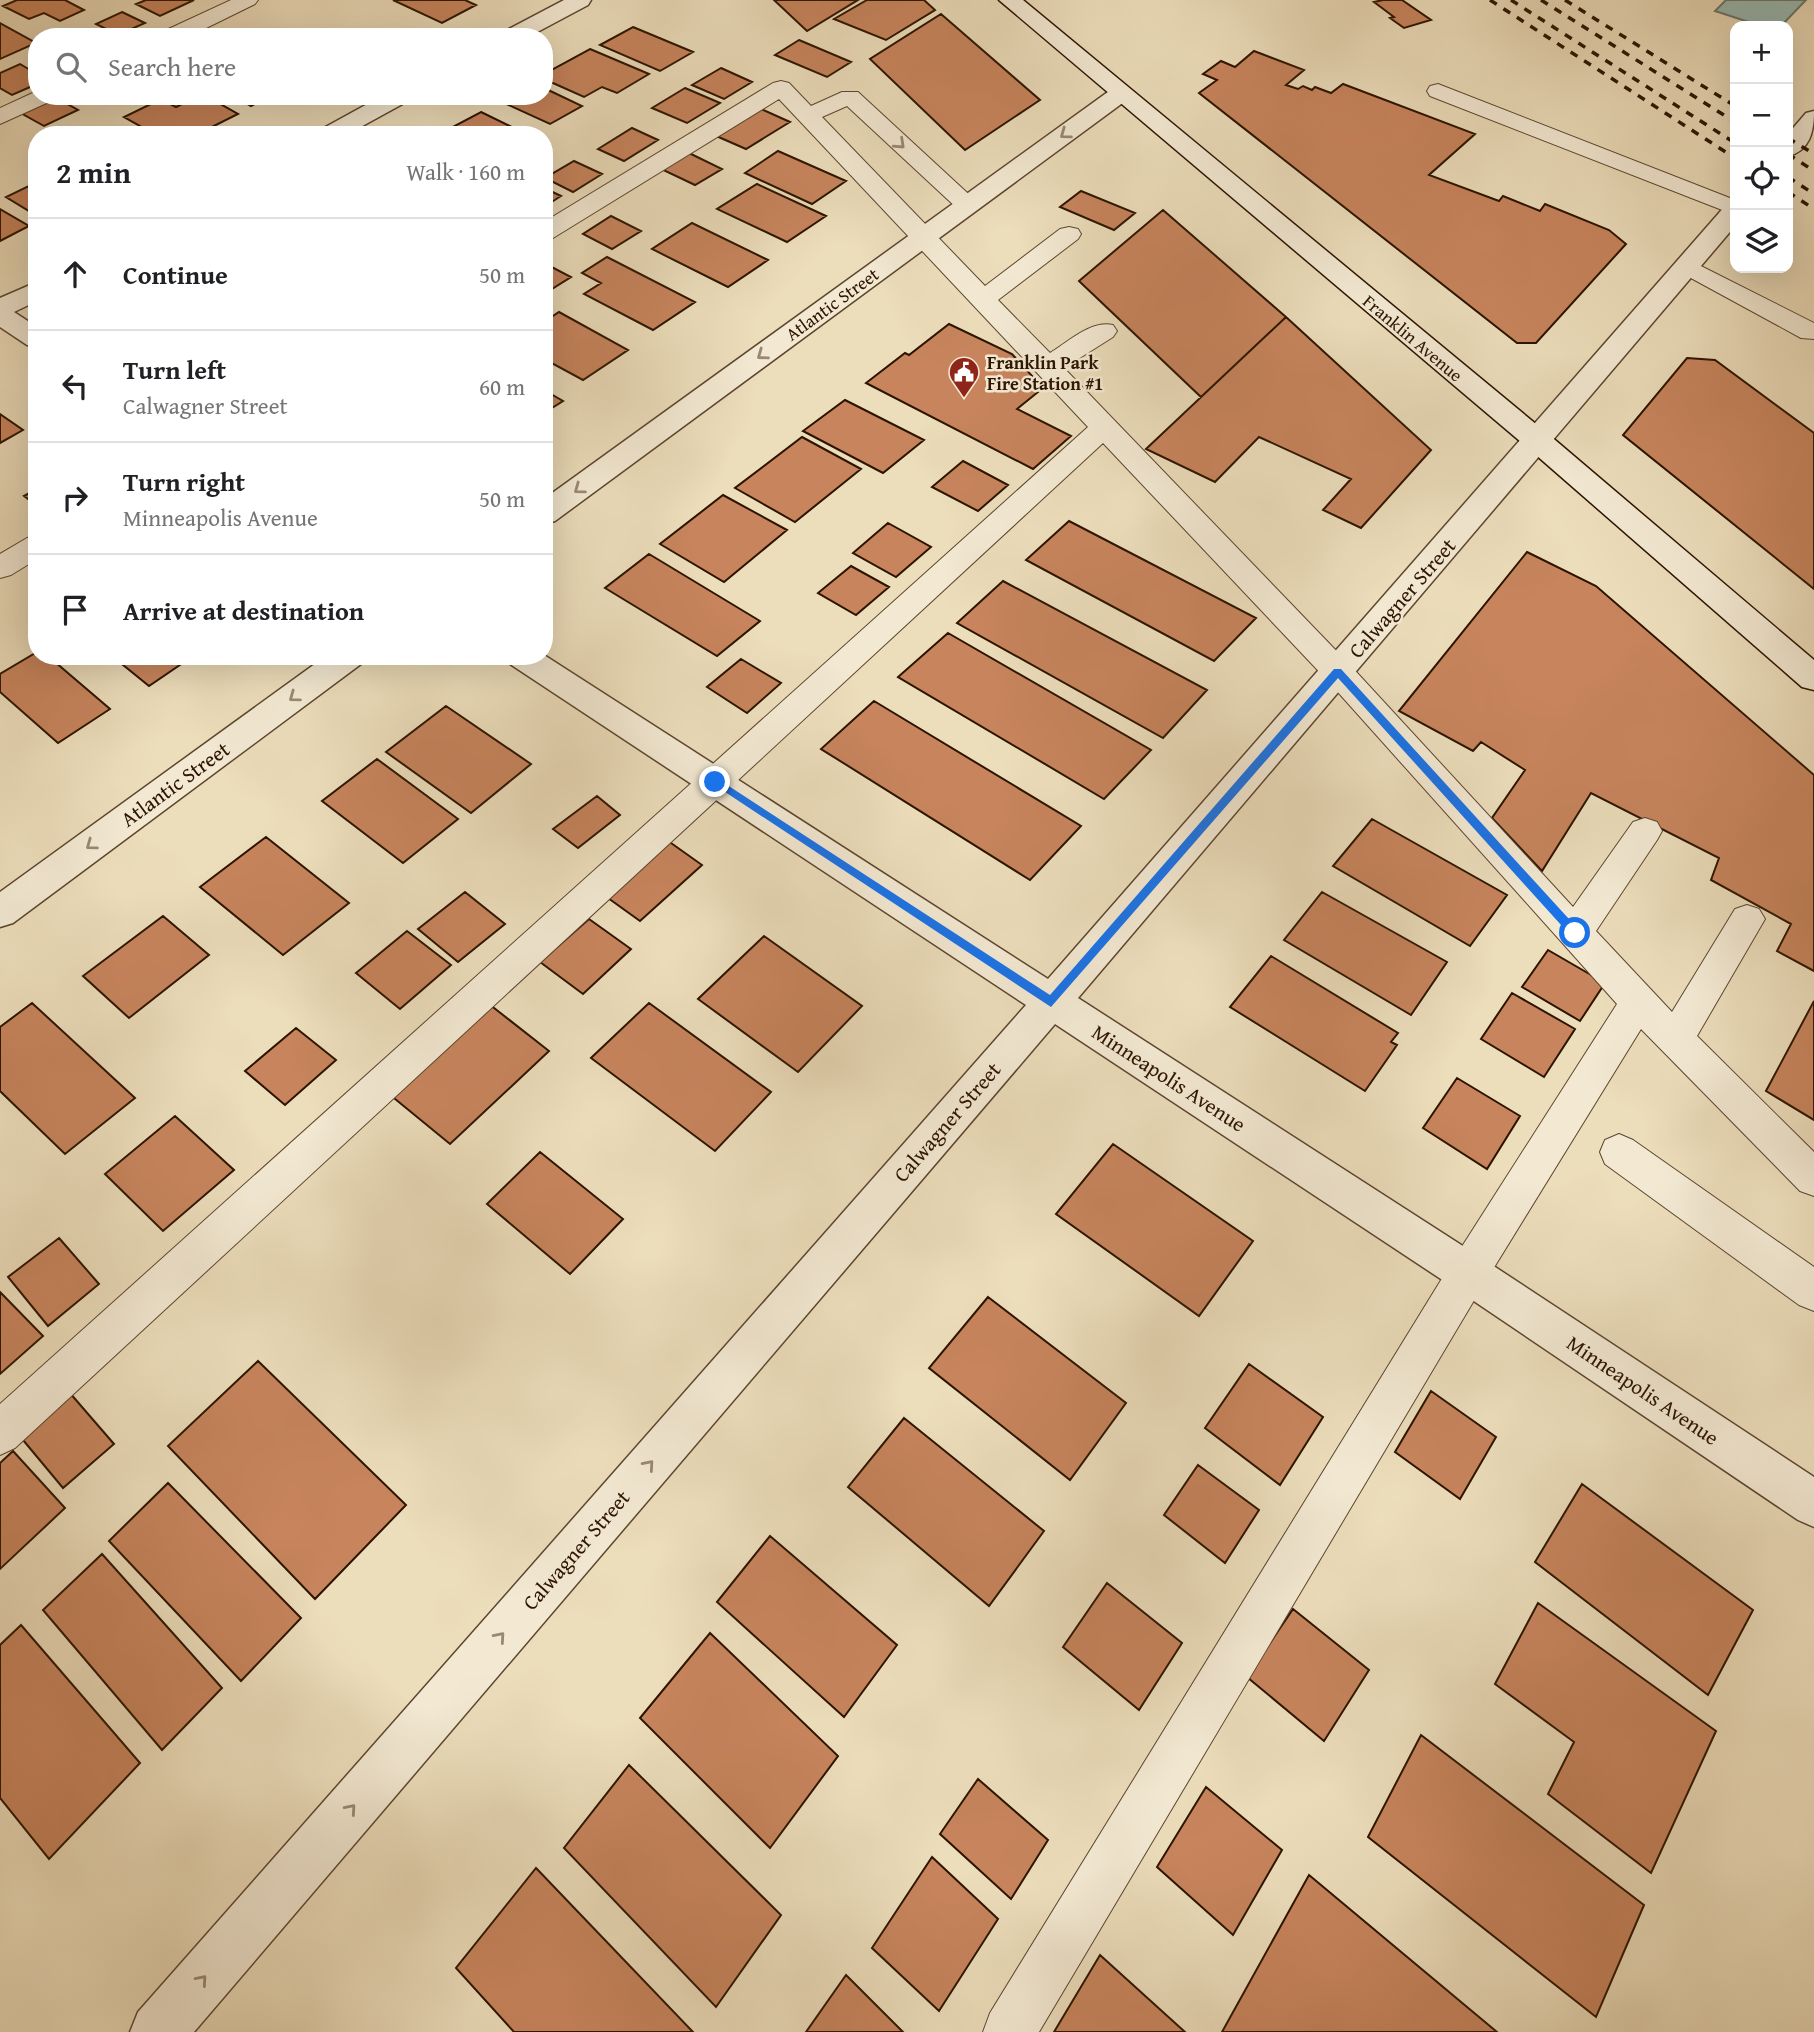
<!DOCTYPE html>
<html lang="en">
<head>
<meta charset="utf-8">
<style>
	:root { --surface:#fff; --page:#f2f2f2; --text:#202124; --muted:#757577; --line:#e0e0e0 }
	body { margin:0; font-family:"Gentium Book Plus",serif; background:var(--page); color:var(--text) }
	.controls { position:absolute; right:21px; top:21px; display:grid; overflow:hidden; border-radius:14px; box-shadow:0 7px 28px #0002 }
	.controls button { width:63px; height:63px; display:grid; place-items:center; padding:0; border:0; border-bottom:2px solid var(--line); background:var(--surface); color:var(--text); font:35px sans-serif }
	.stop { position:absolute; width:21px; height:21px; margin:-16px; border:5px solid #1a73e8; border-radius:50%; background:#fff }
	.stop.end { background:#1a73e8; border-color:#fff; box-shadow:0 2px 7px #0008 }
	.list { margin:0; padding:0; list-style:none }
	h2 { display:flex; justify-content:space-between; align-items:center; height:91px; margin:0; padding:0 28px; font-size:30px }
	h2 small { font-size:23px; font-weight:400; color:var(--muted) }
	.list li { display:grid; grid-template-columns:46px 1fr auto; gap:21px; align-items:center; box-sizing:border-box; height:112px; padding:0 28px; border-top:2px solid var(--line) }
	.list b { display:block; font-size:26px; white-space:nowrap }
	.list p { margin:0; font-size:23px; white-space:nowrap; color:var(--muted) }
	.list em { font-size:23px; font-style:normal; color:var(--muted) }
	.icon { flex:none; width:38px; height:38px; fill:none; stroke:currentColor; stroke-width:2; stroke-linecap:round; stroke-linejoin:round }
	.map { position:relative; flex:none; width:1814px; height:2032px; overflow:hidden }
	.search { position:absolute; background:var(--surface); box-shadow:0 7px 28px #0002; left:28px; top:28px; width:525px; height:77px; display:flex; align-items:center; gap:18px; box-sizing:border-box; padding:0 24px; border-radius:28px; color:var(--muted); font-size:26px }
	.panel { position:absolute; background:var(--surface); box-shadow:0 7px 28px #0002; left:28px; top:126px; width:525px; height:539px; border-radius:28px }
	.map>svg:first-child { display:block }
</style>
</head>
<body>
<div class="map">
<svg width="1814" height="2032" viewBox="0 0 1814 2032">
	<rect width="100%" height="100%" fill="#ecddbb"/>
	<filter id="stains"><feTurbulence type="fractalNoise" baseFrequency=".00286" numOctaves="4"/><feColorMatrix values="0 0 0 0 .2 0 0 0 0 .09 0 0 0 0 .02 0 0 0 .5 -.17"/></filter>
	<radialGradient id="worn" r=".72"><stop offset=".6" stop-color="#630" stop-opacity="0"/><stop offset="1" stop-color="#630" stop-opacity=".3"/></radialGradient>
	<!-- water -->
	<path fill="#99bbb4" stroke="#6d786c" stroke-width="2" d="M1726,0H1806L1781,26H1761L1715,11Z"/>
	<!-- building -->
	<path fill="#c7845d" stroke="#2c1400" stroke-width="2" d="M17,0H65L84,10L60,21L44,13L29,19L3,6Z
		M146,0H194L160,16L136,4Z
		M393,0H465L476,5L442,23Z
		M774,0H858L807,31Z
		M867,0H924L935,10L886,40L834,19Z
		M1383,0H1402L1431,20L1404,28L1390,18L1394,17L1374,2Z
		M122,12L145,23L118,35L96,24Z
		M941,14L1040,100L965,150L870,59Z
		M0,23L36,43L0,59Z
		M633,27L693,52L660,71L600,45Z
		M799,40L851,62L827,77L775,55Z
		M590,49L649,74L617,93L602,87L584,97L544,79V74Z
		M1254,51L1304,70L1286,85L1298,89L1303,86L1312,90L1315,87L1331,93L1343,84L1475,134L1429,175L1499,201L1503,196L1540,211L1545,204L1609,230L1626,244L1536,343H1517L1199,93L1217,80L1203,74L1221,61L1235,67Z
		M20,64L37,74V84L12,95L0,88V73Z
		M721,68L752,82L724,99L692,85Z
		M544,88L582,106L550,124L502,102L513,96H544Z
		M685,88L720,103L687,123L652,108Z
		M53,96L78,110L44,126L19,112Z
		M198,96H206L238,114L196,135H156L124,117L161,99L176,107Z
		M234,96H270L251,106Z
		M759,108L790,122L746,149L714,135Z
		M481,112L528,135H456L447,130Z
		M112,127L126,135H97Z
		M632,128L658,140L624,161L598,149Z
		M778,151L846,181L812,204L745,173Z
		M687,152L722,169L695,185L659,168Z
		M574,161L602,174L573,192L545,178Z
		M37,182V216L6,197Z
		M757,184L826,216L787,242L717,209Z
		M544,188L561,196L544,207Z
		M1081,191L1135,213L1114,230L1060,207Z
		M0,209L29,226L0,241Z
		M1163,210L1286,317L1201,397L1079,281Z
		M611,216L641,231L612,249L583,234Z
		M692,223L768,260L728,287L652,249Z
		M607,257L695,302L653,330L584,294L601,283L582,273Z
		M544,263L571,277L544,294Z
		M559,312L628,350L583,380L544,359V322Z
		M1286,317L1431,450L1361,528L1323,510L1351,479L1259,437L1215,482L1146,449Z
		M949,324L1012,354L1043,388L1017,409L1071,436L1033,469L866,383L905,353L909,355Z
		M1687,358L1715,360L1814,433V589L1623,435Z
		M544,390L563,401L544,413Z
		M845,400L924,440L883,473L803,431Z
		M0,414L23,430L0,443Z
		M802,437L861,469L795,522L735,488Z
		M963,461L1008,485L978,511L932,487Z
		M37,489V506L24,496Z
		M723,495L787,530L724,582L660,544Z
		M1069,521L1256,618L1214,661L1026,560Z
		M888,523L931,547L896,577L853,553Z
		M1527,552L1596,586L1814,775V971L1777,951L1791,924L1711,880L1719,858L1591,793L1542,871L1492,818L1525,770L1481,742L1473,751L1399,711Z
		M649,554L760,621L717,656L605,588Z
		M851,566L889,587L856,615L818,593Z
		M1003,581L1207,690L1163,738L957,623Z
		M948,633L1151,750L1104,799L898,677Z
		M37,652V656H48L110,709L58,743L0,692V674Z
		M112,656H193L149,686Z
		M741,659L781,683L747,713L707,687Z
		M874,701L1081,826L1030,880L821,749Z
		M446,706L531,764L471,813L386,752Z
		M377,759L458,819L403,863L322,801Z
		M597,796L620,815L578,848L553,829Z
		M1372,819L1507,895L1470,946L1333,866Z
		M266,837L349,903L283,955L200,887Z
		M664,838L702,865L640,921L601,893Z
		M465,892L505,924L458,962L418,929Z
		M1322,892L1447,962L1411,1015L1284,940Z
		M163,916L209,955L129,1018L83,976Z
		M589,919L631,949L583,994L540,962Z
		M407,931L451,965L400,1009L356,973Z
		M764,936L862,1006L798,1072L698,999Z
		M1548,950L1605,983L1580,1021L1522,987Z
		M1271,956L1398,1033L1391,1042L1397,1045L1365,1091L1230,1007Z
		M1512,993L1575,1029L1544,1077L1481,1039Z
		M1814,1001V1120L1766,1091Z
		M32,1003L135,1098L65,1154L0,1091V1027Z
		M649,1003L771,1092L715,1151L591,1058Z
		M489,1004L549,1051L450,1144L389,1094Z
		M296,1028L336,1060L285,1105L245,1071Z
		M1457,1078L1520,1116L1487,1169L1423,1128Z
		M175,1116L234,1170L163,1231L105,1174Z
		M1113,1144L1253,1241L1199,1316L1056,1214Z
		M540,1152L623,1219L570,1274L487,1204Z
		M59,1238L99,1284L48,1326L8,1277Z
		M0,1292L43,1336L0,1374Z
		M988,1297L1126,1403L1070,1480L929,1368Z
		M258,1361L406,1505L315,1599L168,1446Z
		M1249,1364L1323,1417L1280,1485L1205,1428Z
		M63,1385L114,1444L63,1488L13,1428Z
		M1431,1391L1496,1437L1460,1499L1395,1452Z
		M904,1418L1044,1531L989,1606L848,1487Z
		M13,1451L65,1508L0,1569V1463Z
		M1198,1465L1259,1510L1225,1563L1164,1515Z
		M168,1483L301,1618L241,1681L109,1541Z
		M1582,1484L1753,1610L1708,1695L1535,1562Z
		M770,1536L897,1645L844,1717L717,1602Z
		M102,1554L222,1688L162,1750L43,1610Z
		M1107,1583L1182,1643L1139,1710L1063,1647Z
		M1538,1603L1716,1731L1651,1873L1548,1794L1574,1742L1495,1684Z
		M1293,1609L1369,1670L1324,1741L1247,1677Z
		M21,1625L140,1763L49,1859L0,1798V1645Z
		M710,1633L838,1756L770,1848L640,1718Z
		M1421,1735L1644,1905L1596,2017L1368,1837Z
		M629,1765L781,1915L716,2007L564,1848Z
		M978,1779L1048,1840L1011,1899L940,1834Z
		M1206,1787L1282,1850L1233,1935L1157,1867Z
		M932,1857L998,1919L939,2011L872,1948Z
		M536,1868L693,2032H514L456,1968Z
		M1309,1875L1497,2032H1222Z
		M1100,1955L1185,2032H1054Z
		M846,1975L903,2032H806Z"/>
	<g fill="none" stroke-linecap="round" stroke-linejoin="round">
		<!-- service casing -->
		<g stroke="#5c462f" stroke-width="2">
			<path id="service" d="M231,0H258L255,4L188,37H159L162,32Z
				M781,81L789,83L811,106L842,92H858L975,200L979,205L975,210L967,212L959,210L847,106L822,117L985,286L1060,229L1069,227L1078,229L1081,234L1078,239L998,300L1050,353C1068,342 1091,320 1113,325L1117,331L1113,337L1064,368L1349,664L1573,907L1633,822L1645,818L1657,822L1662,831L1657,840L1596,931L1672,1012L1735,909L1747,905L1759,909L1765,919L1697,1036L1814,1152V1196L1800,1191L1641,1029L1482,1287L1039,2032H983L990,2013L1454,1259L1617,1004L1327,680L1103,443L15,1448L0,1455V1404L1088,427L779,99L553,238L544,240V222L773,83Z
				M1438,84L1735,200V215L1430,96L1427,91L1430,86Z
				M37,91V96H54L51,101L0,124V108Z
				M1687,259L1814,323V339L1801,338L1678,271L1675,266L1678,261Z
				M37,535V559L11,575L0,578V554L27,538Z
				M1619,1134L1633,1140L1814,1267V1311L1799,1305L1605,1164L1600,1152L1605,1140Z"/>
		</g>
		<!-- minor casing -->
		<g stroke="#5c462f" stroke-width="3">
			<path id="minor" d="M564,0H591L588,5L528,37H500L503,32Z
				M1120,87L1128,89L1132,94L1128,99L555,521L544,524V499L1112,89Z
				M382,96H412L408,101L346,135H316L320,130Z
				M1814,111C1814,131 1810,151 1788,156V134L1806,113Z
				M1735,202V226L1078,998L1483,1259L1814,1477V1527L1798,1520L1453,1287L1055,1024L194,2032H130L138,2012L1026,1005L510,664L506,656L544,655L1048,979L1726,205Z
				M37,282V301L14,312L37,327V347L27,345L0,327V298Z
				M326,656H365L361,664L13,923L0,927V892Z"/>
		</g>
		<!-- secondary casing -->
		<g stroke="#2c1400" stroke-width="3">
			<path id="secondary" d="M999,0H1023L1548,434L1814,660V690L1802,687L1528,448Z"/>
		</g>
		<!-- service -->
		<use href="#service" fill="#f3e9d3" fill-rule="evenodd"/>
		<!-- minor -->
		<use href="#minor" fill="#f3e9d3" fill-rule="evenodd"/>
		<!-- secondary -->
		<use href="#secondary" fill="#f3e9d3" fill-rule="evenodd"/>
		<!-- rail -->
		<path stroke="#2c1400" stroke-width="3.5" stroke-dasharray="8 8" stroke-linecap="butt" d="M1490,0L1735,158
			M1511,0L1735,143
			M1541,0L1735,122
			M1565,0L1735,106
			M1788,138L1814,154
			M1788,154L1814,171
			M1788,177L1814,194
			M1788,192L1814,209"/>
	</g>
	<!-- one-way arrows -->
	<defs><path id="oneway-chevron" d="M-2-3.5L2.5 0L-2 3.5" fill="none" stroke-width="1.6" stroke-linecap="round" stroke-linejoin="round" transform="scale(1.75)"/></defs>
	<g stroke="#998974">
		<use href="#oneway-chevron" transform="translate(1065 134) rotate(144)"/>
		<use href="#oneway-chevron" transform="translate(900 144) rotate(43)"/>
		<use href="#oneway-chevron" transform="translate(762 355) rotate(144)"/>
		<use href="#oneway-chevron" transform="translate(579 489) rotate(144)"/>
		<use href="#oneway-chevron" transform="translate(294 697) rotate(144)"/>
		<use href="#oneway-chevron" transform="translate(91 845) rotate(144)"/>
		<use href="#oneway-chevron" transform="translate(649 1465) rotate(-49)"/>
		<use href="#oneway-chevron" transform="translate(500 1637) rotate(-49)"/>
		<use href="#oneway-chevron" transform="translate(351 1809) rotate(-49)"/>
		<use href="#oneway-chevron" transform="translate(202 1980) rotate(-49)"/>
	</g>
	<!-- route -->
	<path fill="#1a73e8" d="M1334,669H1341L1579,930V936H1571L1338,678L1051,1007L710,782L711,779H718L1050,995Z"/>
	<!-- icons -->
	<defs>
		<g id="civic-pin" transform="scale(1.575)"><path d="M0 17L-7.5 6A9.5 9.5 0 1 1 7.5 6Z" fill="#8f2418" stroke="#f3e9d3"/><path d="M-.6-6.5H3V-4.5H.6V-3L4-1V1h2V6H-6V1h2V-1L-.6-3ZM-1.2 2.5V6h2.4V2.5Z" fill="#fff"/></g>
	</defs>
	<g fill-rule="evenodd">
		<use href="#civic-pin" x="964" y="372"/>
	</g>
	<g text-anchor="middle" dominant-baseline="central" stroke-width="5" stroke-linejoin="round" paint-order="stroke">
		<!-- far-street labels -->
		<g font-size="18" fill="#2c1400" stroke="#f3e9d3">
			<text transform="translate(832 304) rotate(-36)">Atlantic Street</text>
			<text transform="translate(1413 338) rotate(40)">Franklin Avenue</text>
		</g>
		<!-- far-poi labels -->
		<g font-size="18" font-weight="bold" fill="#2c1400" stroke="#f3e9d3" text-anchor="start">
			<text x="987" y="362">Franklin Park<tspan x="987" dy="21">Fire Station #1</tspan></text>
		</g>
		<!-- street labels -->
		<g font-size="21" fill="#2c1400" stroke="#f3e9d3">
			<text transform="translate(1402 598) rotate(-49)">Calwagner Street</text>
			<text transform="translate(175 784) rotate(-36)">Atlantic Street</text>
			<text transform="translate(1169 1078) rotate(33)">Minneapolis Avenue</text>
			<text transform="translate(947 1122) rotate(-49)">Calwagner Street</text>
			<text transform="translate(1643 1390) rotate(34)">Minneapolis Avenue</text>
			<text transform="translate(576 1550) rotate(-49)">Calwagner Street</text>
		</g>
	</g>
	<rect width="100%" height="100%" filter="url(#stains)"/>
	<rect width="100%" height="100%" fill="url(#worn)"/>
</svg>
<div class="controls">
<button>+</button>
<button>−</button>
<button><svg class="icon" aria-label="locate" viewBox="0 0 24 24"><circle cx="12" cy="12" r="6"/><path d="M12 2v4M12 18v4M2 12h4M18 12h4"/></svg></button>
<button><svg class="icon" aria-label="layers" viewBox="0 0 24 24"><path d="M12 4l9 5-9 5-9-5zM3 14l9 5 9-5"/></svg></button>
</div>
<div class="stop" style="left:1575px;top:933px"></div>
<div class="stop end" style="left:715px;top:782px"></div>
<div class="search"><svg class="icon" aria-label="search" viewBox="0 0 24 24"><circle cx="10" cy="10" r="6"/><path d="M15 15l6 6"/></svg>Search here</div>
<section class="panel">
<h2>2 min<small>Walk · 160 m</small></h2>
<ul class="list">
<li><svg class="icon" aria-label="ahead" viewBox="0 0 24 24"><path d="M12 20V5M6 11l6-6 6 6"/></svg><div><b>Continue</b></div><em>50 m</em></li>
<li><svg class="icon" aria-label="left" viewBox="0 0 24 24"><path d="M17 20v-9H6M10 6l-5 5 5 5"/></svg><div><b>Turn left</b><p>Calwagner Street</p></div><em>60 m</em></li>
<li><svg class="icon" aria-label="right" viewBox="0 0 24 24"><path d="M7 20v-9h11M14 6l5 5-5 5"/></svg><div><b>Turn right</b><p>Minneapolis Avenue</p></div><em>50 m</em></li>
<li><svg class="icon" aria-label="arrive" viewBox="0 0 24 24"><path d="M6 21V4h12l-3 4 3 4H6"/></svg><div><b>Arrive at destination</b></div></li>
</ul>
</section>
</div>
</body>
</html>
